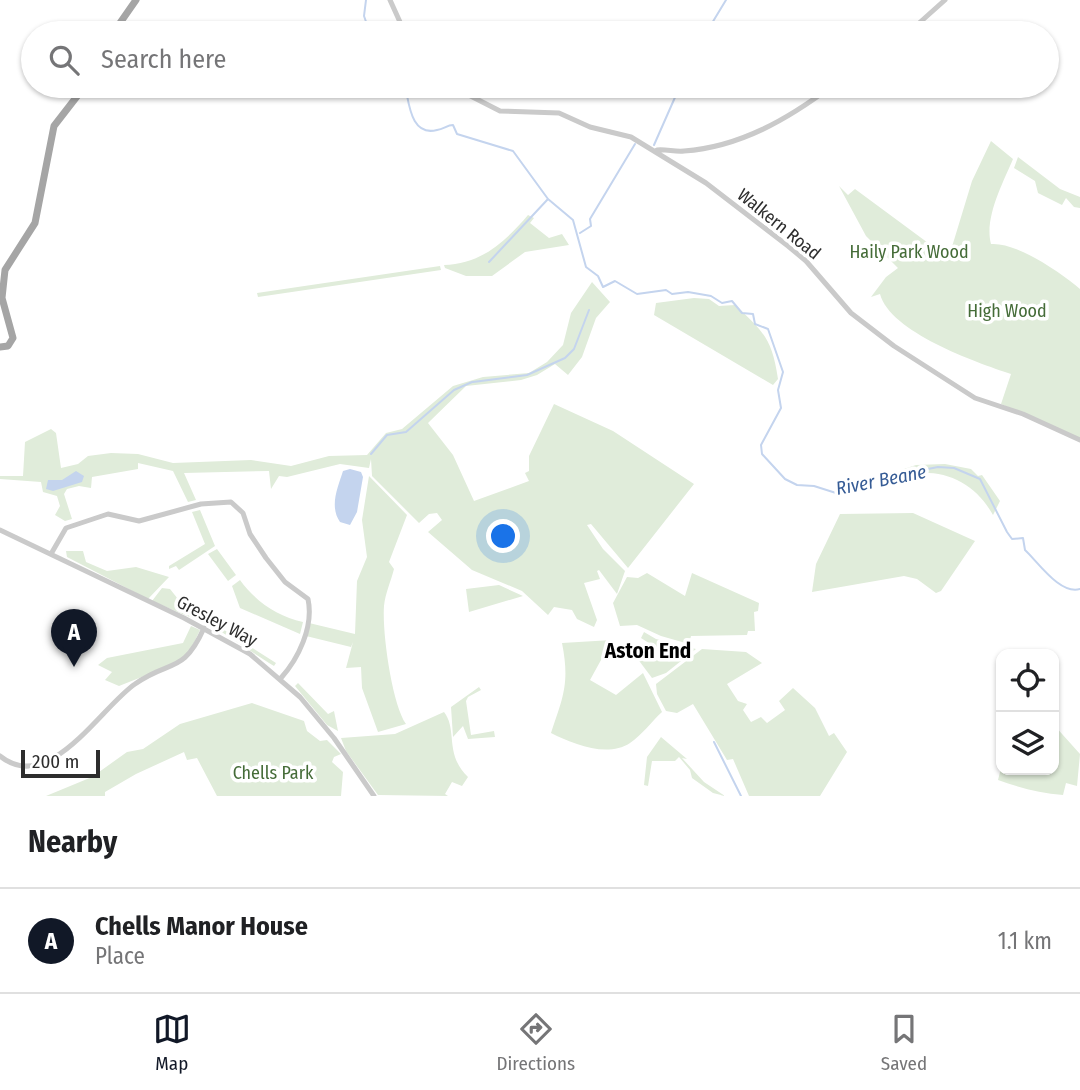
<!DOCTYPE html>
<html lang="en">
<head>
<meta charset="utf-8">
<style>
	:root { --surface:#fff; --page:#f2f2f2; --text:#202124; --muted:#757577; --line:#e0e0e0; --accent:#111827 }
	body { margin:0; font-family:"Fira Sans Condensed",sans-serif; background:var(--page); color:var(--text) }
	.controls { position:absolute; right:21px; bottom:21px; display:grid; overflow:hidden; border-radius:14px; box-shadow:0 2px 5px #0004 }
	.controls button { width:63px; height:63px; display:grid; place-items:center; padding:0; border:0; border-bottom:2px solid var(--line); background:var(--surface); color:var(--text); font:35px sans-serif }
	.scale { position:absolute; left:21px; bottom:18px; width:79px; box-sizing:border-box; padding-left:7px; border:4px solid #2d2d2d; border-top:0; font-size:19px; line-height:24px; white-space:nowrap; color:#2d2d2d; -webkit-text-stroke:5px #fff; paint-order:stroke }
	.you { position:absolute; left:504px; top:537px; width:24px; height:24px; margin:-18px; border:5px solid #fff; border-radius:50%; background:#1a73e8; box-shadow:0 0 0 10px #1a73e833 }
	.badge { display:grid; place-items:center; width:46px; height:46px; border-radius:50%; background:var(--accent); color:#fff; font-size:23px; font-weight:700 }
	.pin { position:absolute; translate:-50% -58px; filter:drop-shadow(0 2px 4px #0008) }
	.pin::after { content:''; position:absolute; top:37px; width:24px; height:21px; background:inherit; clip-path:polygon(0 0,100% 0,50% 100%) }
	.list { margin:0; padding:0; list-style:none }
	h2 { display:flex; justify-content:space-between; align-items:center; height:91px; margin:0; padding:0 28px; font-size:30px }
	h2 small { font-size:23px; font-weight:400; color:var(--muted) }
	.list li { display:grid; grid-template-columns:46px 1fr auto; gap:21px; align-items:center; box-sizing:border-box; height:105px; padding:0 28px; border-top:2px solid var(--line) }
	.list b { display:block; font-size:26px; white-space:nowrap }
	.list p { margin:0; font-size:23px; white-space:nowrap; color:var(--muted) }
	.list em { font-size:23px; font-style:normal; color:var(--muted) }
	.icon { flex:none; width:38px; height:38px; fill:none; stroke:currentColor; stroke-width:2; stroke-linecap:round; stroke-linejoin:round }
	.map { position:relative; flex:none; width:1080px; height:796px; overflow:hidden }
	.search { position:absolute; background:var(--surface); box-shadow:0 2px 5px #0004; left:21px; right:21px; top:21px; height:77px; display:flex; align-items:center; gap:18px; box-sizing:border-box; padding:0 24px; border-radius:38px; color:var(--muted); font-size:26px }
	.sheet { height:196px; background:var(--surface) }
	nav { display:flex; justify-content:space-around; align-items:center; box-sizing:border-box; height:98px; border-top:2px solid var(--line); background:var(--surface); font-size:19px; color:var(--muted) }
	nav a { display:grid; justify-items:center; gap:4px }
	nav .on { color:var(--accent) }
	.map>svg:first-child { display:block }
</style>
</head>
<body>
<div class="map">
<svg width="1080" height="796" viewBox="0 0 1080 796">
	<rect width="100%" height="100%" fill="#fff"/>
	<!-- green -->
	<path fill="#e0ecda" d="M991,141L1013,159C1003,183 984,218 991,244C1017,242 1061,273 1080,289V439L1001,404L1011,374C975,362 890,332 880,294L871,297L886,277L898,268L866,236L839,186L848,195L855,189L943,254L951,250L972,181Z
		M1018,157L1060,189L1080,197V208L1074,207L1066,198L1062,205L1038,193L1035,181L1014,168Z
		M528,215L534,218L530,223L549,238L562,234L569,245L525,252L492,276H466L445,268L444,265C481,264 505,242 528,215Z
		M440,266L441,270L258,297L257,293Z
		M592,282L610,302L596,318L582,357L568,375L555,364L537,375L521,380L466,386L428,423L453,455L474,501L529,481L525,473L529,471V456L554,404L613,431L694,484L628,568L591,524L587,525L603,549L625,571L617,594L599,570L597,571L600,579L584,583L597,620L594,627L577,619L572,610L554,607L548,615L522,591L472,570L428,532L442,520L437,513L429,514L419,523L372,476L371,459L369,468L340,464L287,477L279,476L271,489L269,471L184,473L196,500L188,502L173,471L138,463V469L92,477L91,488L79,486L67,489L64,494L72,519L65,521L55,515L60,506L57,496L43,492L41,482L0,479V476H23L25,442L51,429L56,433L61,468L78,464L88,456L111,453L138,454L173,463L251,460L291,466L329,456L367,455L386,433L402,429L453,386L483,377L529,373L547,362L563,345L571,313Z
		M694,298L709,299L719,306L735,305C764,332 772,339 778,379L773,385L654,315L656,303Z
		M945,464L971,469L978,476L982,475L1000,501L993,515C974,481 942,467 902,475L904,469L916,465Z
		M369,476L407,515L389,562L394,569C391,581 385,594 384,606C382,632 392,704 406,724L378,732L362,688L361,667L346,668L353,642L351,647L306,636L309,623L355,634L357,581L367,557L362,520Z
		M200,510L215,546L179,570L176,566L169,569V566L205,544L192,512Z
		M913,513L975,541L941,591L936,593L917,579L904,576L812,592L816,564L840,514Z
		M217,549L236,575L228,581L208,554Z
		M66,551H83L86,562L107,571L136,567L169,577L148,599L67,557Z
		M647,573L685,596L692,573L759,603L758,611L754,612L755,631H748L747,635L691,636L689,644L661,636L637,625L620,626L613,603L627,577L638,578Z
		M240,580C256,602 277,616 303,622L300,634L240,608L232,586Z
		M499,585L523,596L469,612L466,589Z
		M162,588L170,589L186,609L203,618L199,621L152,601Z
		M191,626L200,630L188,655L172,665L119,686L105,680L112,672L98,665L107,658L183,643Z
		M218,626L276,663L274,666L269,663L217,629Z
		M644,632L656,639L696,649L666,673L652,678L634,654L647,644L652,645L641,638Z
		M612,640L590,680L616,695L643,673L662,712C652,721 642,735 630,743C607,758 573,744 551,733C563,697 570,683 562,643Z
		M702,649L746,652L762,663L727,684L738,701L747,704L743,710L751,722L761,717L767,723L785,710L779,701L793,688L815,708L829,736L834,733L847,752L820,796H749L733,759L727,760L693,704L677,713L666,711L657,694L656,684Z
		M298,683L328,714L334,711L338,731L327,725L295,686Z
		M479,687L481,690L468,697L466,701L471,735L494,731L495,737L468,739L463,726L453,737L451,707Z
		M252,703L304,721L307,731L320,741L327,740L341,754L334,757L332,762L343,772L341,796H217L197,758L187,760L184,752L136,774L105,792V796H46L92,777L127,752L143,749L180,724Z
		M444,712C458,730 444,754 468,777L462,786L452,782L445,794L448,796L378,795L346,751L341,738L395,734Z
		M1054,725L1080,754L1077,786L1066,783L1063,795C1040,793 1020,788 998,780L1001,768L1054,770Z
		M661,737L687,759L682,758L704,782L725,796L713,793L692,778L690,770L679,757L675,761H652L648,786L644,785L647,757Z"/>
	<!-- water -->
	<path fill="#c4d4ee" d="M350,469L361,472L363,477L357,512L350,525L340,522C329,506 338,487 343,471Z
		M76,471L84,476L82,482L53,491L46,489L48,480H62Z"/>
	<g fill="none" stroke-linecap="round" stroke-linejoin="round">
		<!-- stream -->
		<path stroke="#c4d4ee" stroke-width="2" d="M366,0L364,16L370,33
			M706,33L726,0
			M405,86C409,101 410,137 437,130C444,129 447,125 453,125L457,134L513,151L548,199L573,220L586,267L598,276L603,287L615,281L637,294L666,290L672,294L688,292L711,296L722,303L732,301L742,313L753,314L755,324L768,329L783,372L778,390L781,408L761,445L762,454L785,479L797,485L814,486L836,493L857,483L938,467L954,468L980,479L1007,532L1012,539L1023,538L1025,550C1038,562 1060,595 1080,589
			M654,145L680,86
			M580,233L591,226L590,219L635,144
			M489,262L548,199
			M473,382L527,375L565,358L574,349L589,310
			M371,454L387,435L406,432L454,390L472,382
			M714,742L741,796"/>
		<!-- minor -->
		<path stroke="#cacaca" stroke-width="5" d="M390,0L405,33
			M908,33L945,0
			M451,86L500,111L559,113L590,127L631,137L706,183L788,246L806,261L851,313L894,346L975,398L1023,414L1080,440
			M657,150C666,149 675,152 684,151C740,147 788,119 832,86
			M0,530L184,618L250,654L300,697L334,738L374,796
			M51,554L66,528L108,514L139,521L201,504L231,502L243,513L250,534L266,558L285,582L308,599C314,627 298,659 281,678
			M0,756C49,796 101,707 135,684C170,659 183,675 204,628"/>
		<!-- major -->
		<path stroke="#a5a5a5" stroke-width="7" d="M113,33L136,0
			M0,347L8,346L13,338L2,298L5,270L35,223L54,126L85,86"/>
	</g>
	<g text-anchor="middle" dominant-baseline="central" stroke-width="7" stroke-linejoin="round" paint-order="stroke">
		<!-- street labels -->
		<g font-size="18" fill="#2d2d2d" stroke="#fff">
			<text transform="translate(779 224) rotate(39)">Walkern Road</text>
			<text transform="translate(217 621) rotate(28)">Gresley Way</text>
		</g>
		<!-- park labels -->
		<g font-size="18" fill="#456c38" stroke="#fff">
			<text x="909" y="252">Haily Park Wood</text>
			<text x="1007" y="311">High Wood</text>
			<text x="273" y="773">Chells Park</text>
		</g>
		<!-- water labels -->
		<g font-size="19" font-style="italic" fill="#355b95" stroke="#fff">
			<text transform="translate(881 480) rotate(-11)">River Beane</text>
		</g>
		<!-- quarter labels -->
		<g font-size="21" font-weight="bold" fill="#000" stroke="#fff">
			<text x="648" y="651">Aston End</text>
		</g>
	</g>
</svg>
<div class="controls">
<button><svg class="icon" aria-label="locate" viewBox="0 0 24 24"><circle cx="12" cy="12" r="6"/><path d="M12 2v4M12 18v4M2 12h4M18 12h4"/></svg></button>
<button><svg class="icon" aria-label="layers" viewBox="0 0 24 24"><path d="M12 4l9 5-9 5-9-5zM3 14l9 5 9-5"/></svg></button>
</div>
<div class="scale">200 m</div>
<div class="you"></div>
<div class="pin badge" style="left:74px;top:667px">A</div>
<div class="search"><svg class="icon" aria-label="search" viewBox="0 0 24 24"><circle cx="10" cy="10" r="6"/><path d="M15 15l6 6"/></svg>Search here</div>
</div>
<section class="sheet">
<h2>Nearby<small></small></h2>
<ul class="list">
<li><span class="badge">A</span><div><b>Chells Manor House</b><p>Place</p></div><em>1.1 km</em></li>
</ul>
</section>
<nav>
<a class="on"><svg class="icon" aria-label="map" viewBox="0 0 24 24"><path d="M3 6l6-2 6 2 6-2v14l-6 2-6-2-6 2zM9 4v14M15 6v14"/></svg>Map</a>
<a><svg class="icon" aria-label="directions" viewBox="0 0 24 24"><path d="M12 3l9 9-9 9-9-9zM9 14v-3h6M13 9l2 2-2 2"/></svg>Directions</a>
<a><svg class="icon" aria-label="saved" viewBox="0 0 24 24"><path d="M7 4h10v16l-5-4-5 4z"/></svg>Saved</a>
</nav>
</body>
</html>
